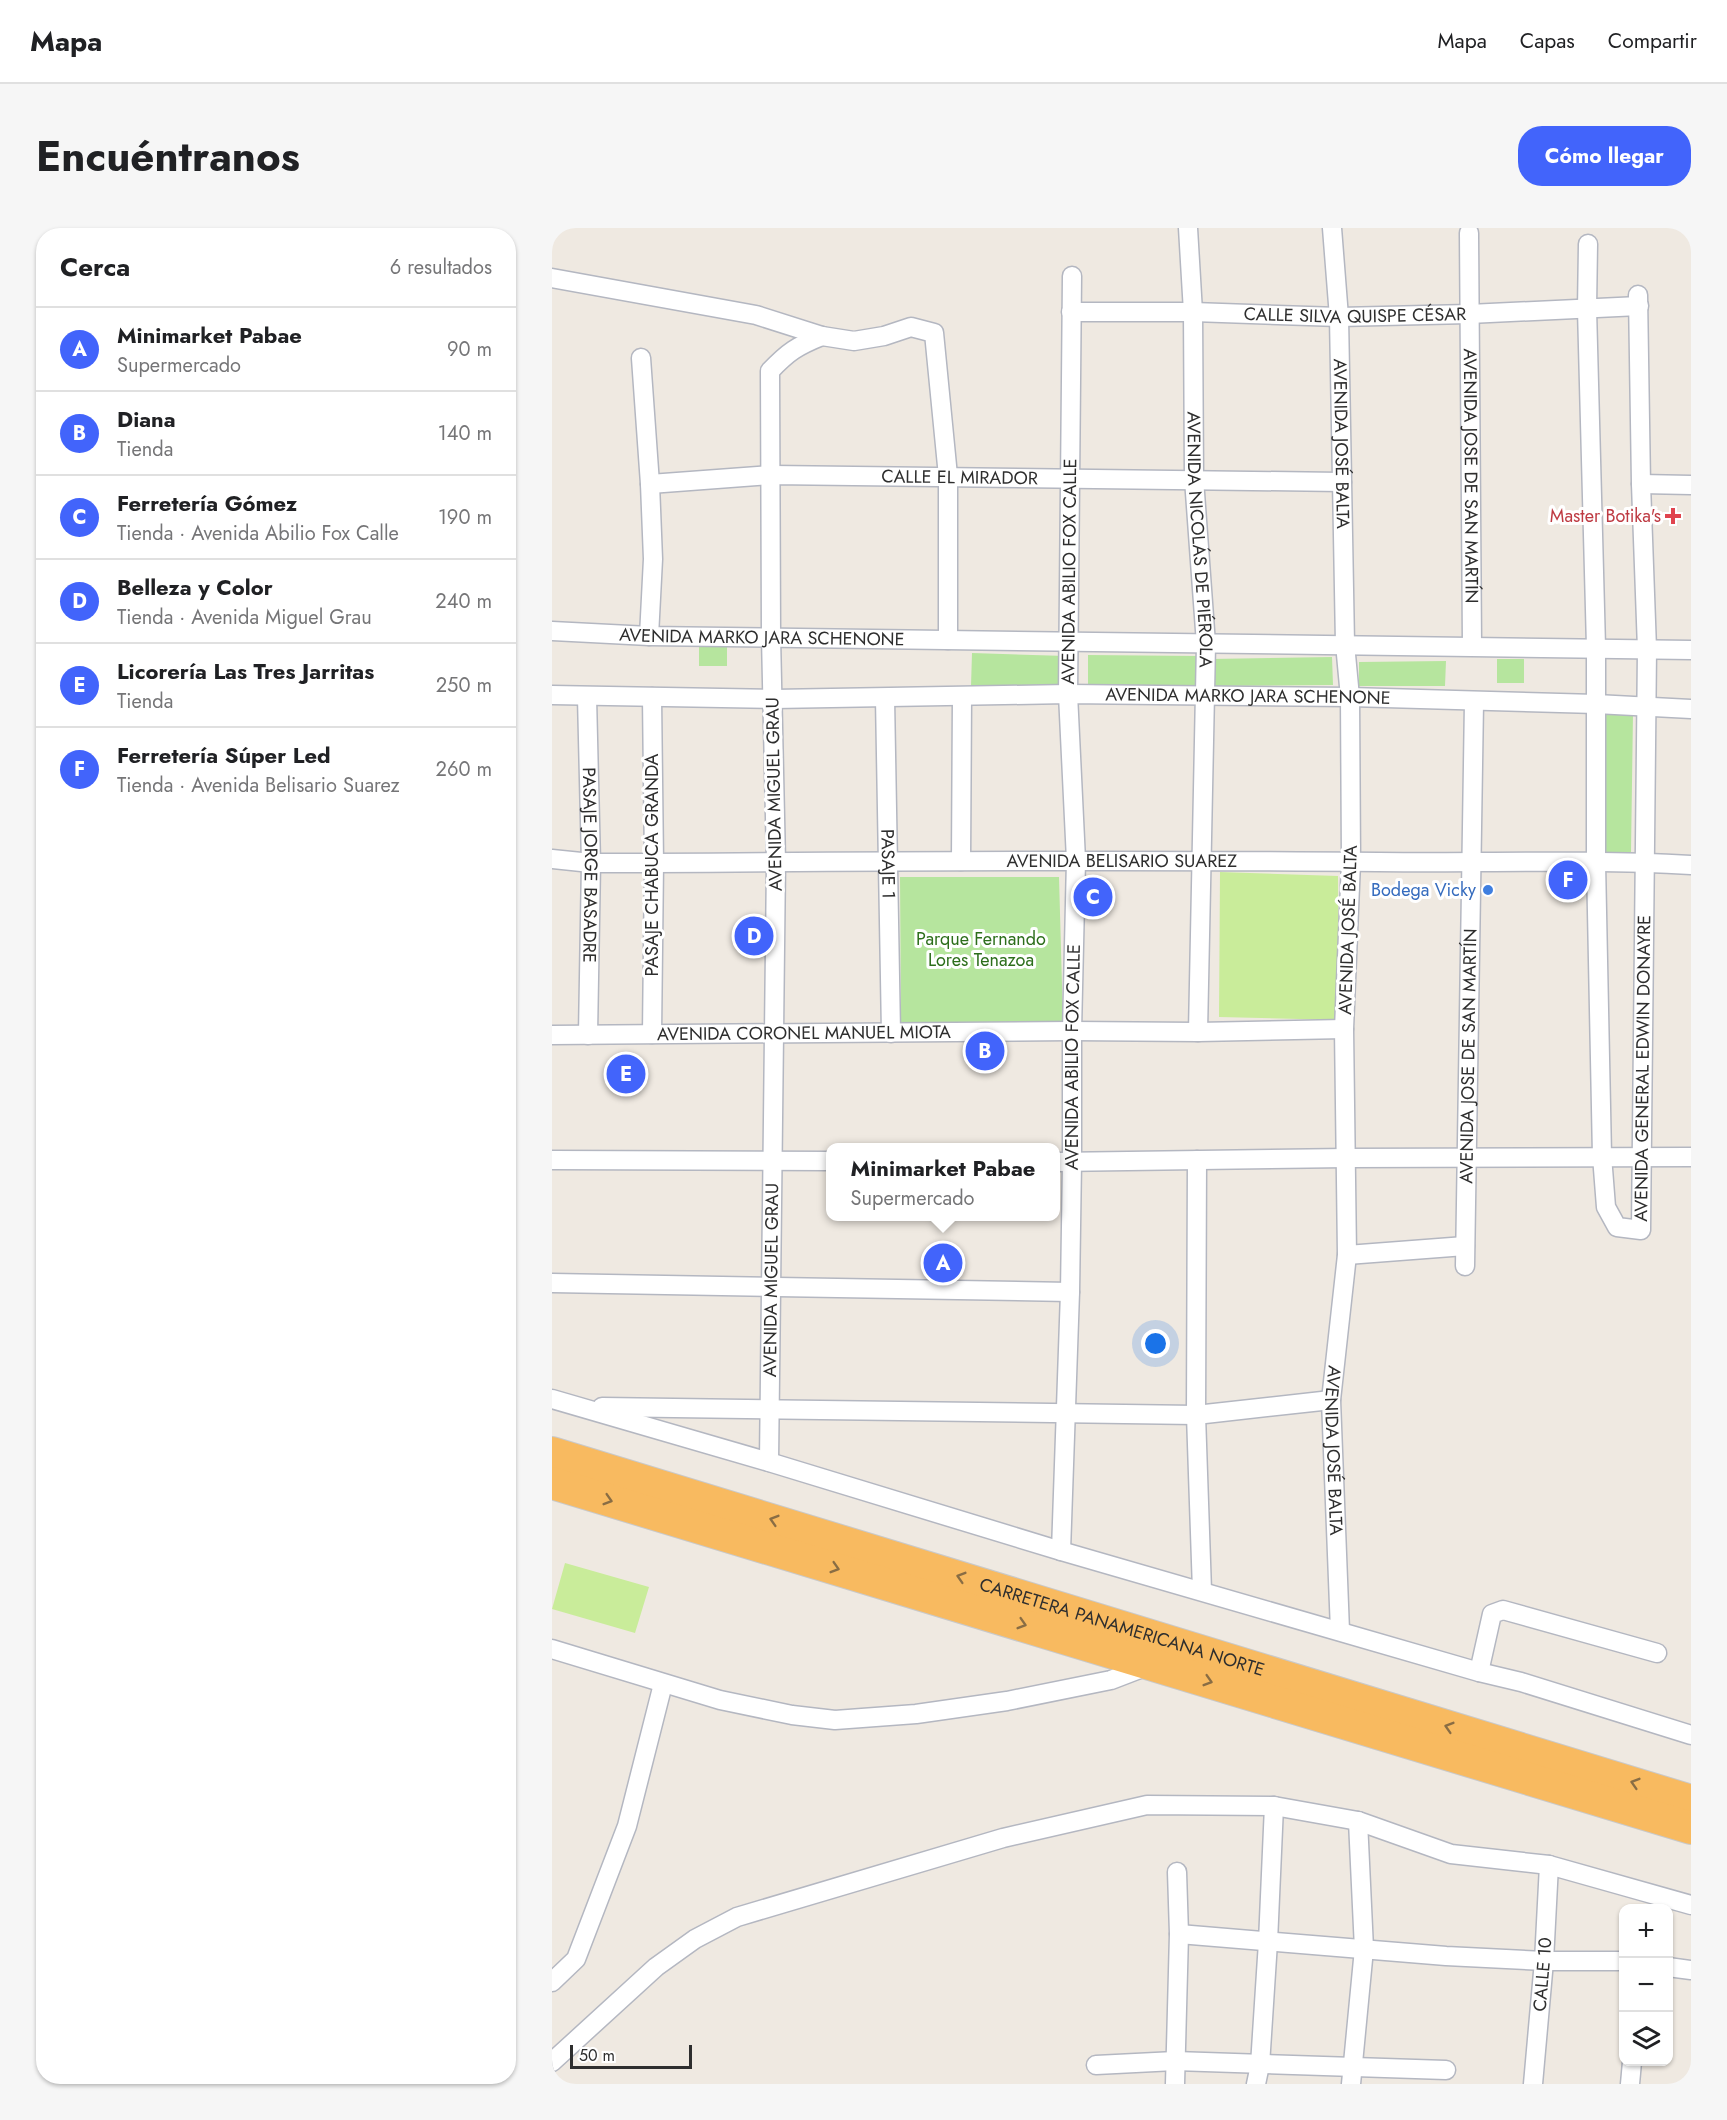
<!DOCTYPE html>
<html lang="es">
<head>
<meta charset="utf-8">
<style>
	:root { --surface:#fff; --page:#f6f6f6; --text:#202124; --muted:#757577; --line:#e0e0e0; --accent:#4264fb }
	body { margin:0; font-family:Jost,sans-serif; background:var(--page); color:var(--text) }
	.controls { position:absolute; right:18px; bottom:18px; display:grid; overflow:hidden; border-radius:12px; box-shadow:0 2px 4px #0004 }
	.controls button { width:54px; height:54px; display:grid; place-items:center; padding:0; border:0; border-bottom:2px solid var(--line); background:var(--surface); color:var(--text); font:30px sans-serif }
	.scale { position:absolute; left:18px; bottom:15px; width:122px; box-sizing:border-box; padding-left:6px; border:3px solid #2e2e2e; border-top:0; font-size:16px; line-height:21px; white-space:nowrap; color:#2e2e2e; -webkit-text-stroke:4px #fff; paint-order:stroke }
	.you { position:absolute; left:604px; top:1116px; width:21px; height:21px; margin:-15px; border:4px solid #fff; border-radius:50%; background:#1a73e8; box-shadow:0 0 0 9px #1a73e833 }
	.badge { display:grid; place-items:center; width:39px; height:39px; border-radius:50%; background:var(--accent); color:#fff; font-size:20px; font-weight:700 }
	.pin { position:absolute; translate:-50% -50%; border:3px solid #fff; box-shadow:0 2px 6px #0006 }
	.popup { position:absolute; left:274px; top:915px; width:234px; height:78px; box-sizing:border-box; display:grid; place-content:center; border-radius:12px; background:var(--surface); filter:drop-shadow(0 2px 4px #0005); font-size:20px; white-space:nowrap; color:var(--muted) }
	.popup b { font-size:22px; color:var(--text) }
	.popup::after { content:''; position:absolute; left:50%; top:100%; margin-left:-12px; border:12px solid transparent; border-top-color:var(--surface) }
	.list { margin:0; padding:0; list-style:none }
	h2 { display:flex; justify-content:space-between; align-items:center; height:78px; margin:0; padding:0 24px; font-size:26px }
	h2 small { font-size:20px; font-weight:400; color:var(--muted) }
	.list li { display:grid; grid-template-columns:39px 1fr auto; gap:18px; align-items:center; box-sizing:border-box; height:84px; padding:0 24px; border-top:2px solid var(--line) }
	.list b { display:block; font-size:22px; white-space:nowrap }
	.list p { margin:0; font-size:20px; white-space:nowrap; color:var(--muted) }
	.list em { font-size:20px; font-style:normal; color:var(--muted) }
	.icon { flex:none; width:33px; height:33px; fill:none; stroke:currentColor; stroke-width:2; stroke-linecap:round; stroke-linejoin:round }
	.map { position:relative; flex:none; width:1139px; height:1856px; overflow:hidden; border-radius:24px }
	header { display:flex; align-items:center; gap:36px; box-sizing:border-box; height:84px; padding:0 30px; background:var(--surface); border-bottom:2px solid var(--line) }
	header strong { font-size:28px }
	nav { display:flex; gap:33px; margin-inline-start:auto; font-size:21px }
	.intro { display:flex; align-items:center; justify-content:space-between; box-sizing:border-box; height:144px; padding:0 36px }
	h1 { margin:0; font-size:42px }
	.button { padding:15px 27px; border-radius:24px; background:var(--accent); color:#fff; font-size:21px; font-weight:700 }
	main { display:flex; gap:36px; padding:0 36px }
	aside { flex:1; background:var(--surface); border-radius:24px; box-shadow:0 2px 4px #0004 }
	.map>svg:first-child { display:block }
</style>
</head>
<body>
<header>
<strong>Mapa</strong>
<nav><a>Mapa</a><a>Capas</a><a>Compartir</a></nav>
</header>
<div class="intro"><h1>Encuéntranos</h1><a class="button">Cómo llegar</a></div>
<main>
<aside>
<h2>Cerca<small>6 resultados</small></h2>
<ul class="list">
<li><span class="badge">A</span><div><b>Minimarket Pabae</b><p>Supermercado</p></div><em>90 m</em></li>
<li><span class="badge">B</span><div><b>Diana</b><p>Tienda</p></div><em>140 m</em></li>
<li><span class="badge">C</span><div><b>Ferretería Gómez</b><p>Tienda · Avenida Abilio Fox Calle</p></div><em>190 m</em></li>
<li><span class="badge">D</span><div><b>Belleza y Color</b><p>Tienda · Avenida Miguel Grau</p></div><em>240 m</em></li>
<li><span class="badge">E</span><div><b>Licorería Las Tres Jarritas</b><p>Tienda</p></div><em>250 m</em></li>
<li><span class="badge">F</span><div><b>Ferretería Súper Led</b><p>Tienda · Avenida Belisario Suarez</p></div><em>260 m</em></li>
</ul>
</aside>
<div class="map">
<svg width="1139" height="1856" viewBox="0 0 1139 1856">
	<rect width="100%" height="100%" fill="#efe9e1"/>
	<!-- green -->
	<path fill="#b6e59e" d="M147,417H175V438H147Z
		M420,425L514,428L513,461L419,458Z
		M536,427L645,428V457H536Z
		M780,429L781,457L657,458L658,431Z
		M945,431H972V455H945Z
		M894,433L893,458H807V434Z
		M1053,484L1081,485L1079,624H1050Z
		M348,649H507L511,793L349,796Z"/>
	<!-- pitch -->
	<path fill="#c9ec9a" d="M668,644L786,648L787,792L667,789Z
		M13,1335L97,1359L83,1405L0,1381Z"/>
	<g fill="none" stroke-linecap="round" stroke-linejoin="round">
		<!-- minor casing -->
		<g stroke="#b4b7c1" stroke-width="21">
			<g id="minor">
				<path id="s1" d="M636,0L641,84L642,251L654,416L646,804"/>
				<path id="s2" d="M780,0L787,89L793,416L798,469L799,634L792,801L795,1027L779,1172L788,1403"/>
				<path id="s3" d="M917,5L920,418"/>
				<path id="s4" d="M1036,16L1035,81L1044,419V635L1050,928L1054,979L1065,999L1089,1002L1095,421L1089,256L1086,67"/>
				<path d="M0,50L204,87L270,108L302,113L332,108L359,99L382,105L396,248V412"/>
				<path id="s5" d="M519,84H641L787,89L917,86L1087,78"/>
				<path d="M89,130L98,256L101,331L97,408"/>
				<path id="s6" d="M98,256L220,247L790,254"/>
				<path d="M1089,256L1139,257"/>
				<path id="s7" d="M0,403L97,408L1139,422"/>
				<path id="s8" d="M0,467L222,471L516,466L798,469L1044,476L1139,481"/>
				<path id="s9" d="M35,469L39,635L36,807"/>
				<path d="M100,469L102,635L100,806"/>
				<path id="s10" d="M333,470L339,805"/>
				<path id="s11" d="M0,631L39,635H102C344,633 585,632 826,634C930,635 1035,631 1139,637"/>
				<path d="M409,633L410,469"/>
				<path id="s12" d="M0,807L520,803L646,804L792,801"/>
				<path d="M0,932L278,933"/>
				<path d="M645,932L644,1187L650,1363"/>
				<path d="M504,934L795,930L1139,929"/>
				<path d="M795,1027L913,1018"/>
				<path id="s13" d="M913,1038L922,474"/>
				<path d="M0,1055L518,1064"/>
				<path d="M0,1171L217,1234L509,1323L927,1444L969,1454L1139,1507"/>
				<path d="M50,1179L644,1187L779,1172"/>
				<path id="s14" d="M217,1234L224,634L219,409L218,143C236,124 245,118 270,108"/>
				<path id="s15" d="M509,1323L518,1064L520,934V803L524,632L516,466L520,48"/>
				<path d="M0,1421L168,1472L240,1487L283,1492L364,1486L455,1473L559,1452L598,1437"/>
				<path d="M927,1444L940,1386L951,1382L1105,1425"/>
				<path d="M627,1706L894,1728L992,1733H1072"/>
				<path d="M1116,1739L1139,1742"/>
				<path d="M0,1754L24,1731L75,1598L111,1456"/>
				<path d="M0,1834L104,1739L143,1711L185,1689L451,1610L595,1577L722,1578L806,1593L899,1626L997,1637L1139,1677"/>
				<path d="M544,1837L623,1833L894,1842"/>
				<path d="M623,1856L627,1706L625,1644"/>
				<path d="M704,1856L708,1837L716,1714L722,1578"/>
				<path d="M799,1856L812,1721L806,1593"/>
				<path id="s16" d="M981,1856L992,1733L997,1637"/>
				<path d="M1078,1856L1080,1834"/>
			</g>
		</g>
		<!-- trunk casing -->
		<g stroke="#c9c9c9" stroke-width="34">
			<g id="trunk">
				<path id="s17" d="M0,1225L1139,1573"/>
				<path d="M0,1255L1139,1600"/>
			</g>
		</g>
		<!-- minor -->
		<use href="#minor" stroke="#fff" stroke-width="18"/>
		<!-- trunk -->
		<use href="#trunk" stroke="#f8ba60" stroke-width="32"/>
	</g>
	<!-- one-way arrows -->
	<defs><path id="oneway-chevron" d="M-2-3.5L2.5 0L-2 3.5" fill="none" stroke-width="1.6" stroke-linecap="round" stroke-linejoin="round" transform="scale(1.5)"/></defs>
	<g stroke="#896d44">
		<use href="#oneway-chevron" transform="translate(56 1272) rotate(17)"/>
		<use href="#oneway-chevron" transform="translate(222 1292) rotate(-163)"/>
		<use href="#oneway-chevron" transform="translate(283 1340) rotate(17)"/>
		<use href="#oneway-chevron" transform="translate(409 1349) rotate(-163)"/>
		<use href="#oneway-chevron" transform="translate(470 1396) rotate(17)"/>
		<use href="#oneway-chevron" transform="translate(656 1453) rotate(17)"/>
		<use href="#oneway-chevron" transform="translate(897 1499) rotate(-163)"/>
		<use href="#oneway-chevron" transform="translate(1083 1555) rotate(-163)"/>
	</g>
	<!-- markers -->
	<path fill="#e0444e" stroke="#fff" stroke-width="2" d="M1118 279h6v6h6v6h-6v6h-6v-6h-6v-6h6z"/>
	<circle fill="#3f7fe0" stroke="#fff" stroke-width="2" cx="936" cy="662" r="6"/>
	<g text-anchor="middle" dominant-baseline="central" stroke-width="6" stroke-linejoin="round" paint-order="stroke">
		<!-- street labels -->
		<g font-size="18" fill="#2e2e2e" stroke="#fff">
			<text stroke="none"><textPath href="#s5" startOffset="284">CALLE SILVA QUISPE CÉSAR</textPath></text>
			<text stroke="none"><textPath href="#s2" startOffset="216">AVENIDA JOSÉ BALTA</textPath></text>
			<text stroke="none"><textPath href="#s6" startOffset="310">CALLE EL MIRADOR</textPath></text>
			<text stroke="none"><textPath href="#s3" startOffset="243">AVENIDA JOSE DE SAN MARTÍN</textPath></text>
			<text stroke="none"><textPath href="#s1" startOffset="312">AVENIDA NICOLÁS DE PIÉROLA</textPath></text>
			<text stroke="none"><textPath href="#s15" startOffset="980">AVENIDA ABILIO FOX CALLE</textPath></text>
			<text stroke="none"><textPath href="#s7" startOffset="210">AVENIDA MARKO JARA SCHENONE</textPath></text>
			<text stroke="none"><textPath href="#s8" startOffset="696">AVENIDA MARKO JARA SCHENONE</textPath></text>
			<text transform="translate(222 566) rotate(-91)">AVENIDA MIGUEL GRAU</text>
			<text stroke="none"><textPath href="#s11" startOffset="570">AVENIDA BELISARIO SUAREZ</textPath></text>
			<text transform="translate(100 637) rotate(-90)">PASAJE CHABUCA GRANDA</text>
			<text stroke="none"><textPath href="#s10" startOffset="166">PASAJE 1</textPath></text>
			<text stroke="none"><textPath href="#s9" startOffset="168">PASAJE JORGE BASADRE</textPath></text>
			<text transform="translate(796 702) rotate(-88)">AVENIDA JOSÉ BALTA</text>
			<text stroke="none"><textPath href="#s12" startOffset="252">AVENIDA CORONEL MANUEL MIOTA</textPath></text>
			<text stroke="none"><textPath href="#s13" startOffset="210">AVENIDA JOSE DE SAN MARTÍN</textPath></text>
			<text stroke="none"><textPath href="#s15" startOffset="494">AVENIDA ABILIO FOX CALLE</textPath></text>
			<text stroke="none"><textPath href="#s4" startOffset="1172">AVENIDA GENERAL EDWIN DONAYRE</textPath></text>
			<text stroke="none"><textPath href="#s14" startOffset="182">AVENIDA MIGUEL GRAU</textPath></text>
			<text stroke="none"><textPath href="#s2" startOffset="1224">AVENIDA JOSÉ BALTA</textPath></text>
			<text stroke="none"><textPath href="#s17" startOffset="596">CARRETERA PANAMERICANA NORTE</textPath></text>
			<text stroke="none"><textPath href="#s16" startOffset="110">CALLE 10</textPath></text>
		</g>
		<!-- health labels -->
		<g font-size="18" fill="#be3a42" stroke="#fff" text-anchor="end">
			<text x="1109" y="288">Master Botika's</text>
		</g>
		<!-- shop labels -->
		<g font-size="18" fill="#366cbe" stroke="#fff" text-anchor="end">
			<text x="924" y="662">Bodega Vicky</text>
		</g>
		<!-- park labels -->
		<g font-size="18" fill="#2c6e1b" stroke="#fff">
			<text x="429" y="711">Parque Fernando<tspan x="429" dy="21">Lores Tenazoa</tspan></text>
		</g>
	</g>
</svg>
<div class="controls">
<button>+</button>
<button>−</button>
<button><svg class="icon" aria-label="layers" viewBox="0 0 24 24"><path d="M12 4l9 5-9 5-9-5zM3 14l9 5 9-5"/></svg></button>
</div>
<div class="scale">50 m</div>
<div class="you"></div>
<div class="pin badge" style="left:391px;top:1035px">A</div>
<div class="popup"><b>Minimarket Pabae</b>Supermercado</div>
<div class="pin badge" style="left:433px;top:823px">B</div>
<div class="pin badge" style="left:541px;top:669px">C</div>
<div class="pin badge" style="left:202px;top:708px">D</div>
<div class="pin badge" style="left:74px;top:846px">E</div>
<div class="pin badge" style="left:1016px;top:652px">F</div>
</div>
</main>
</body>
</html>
